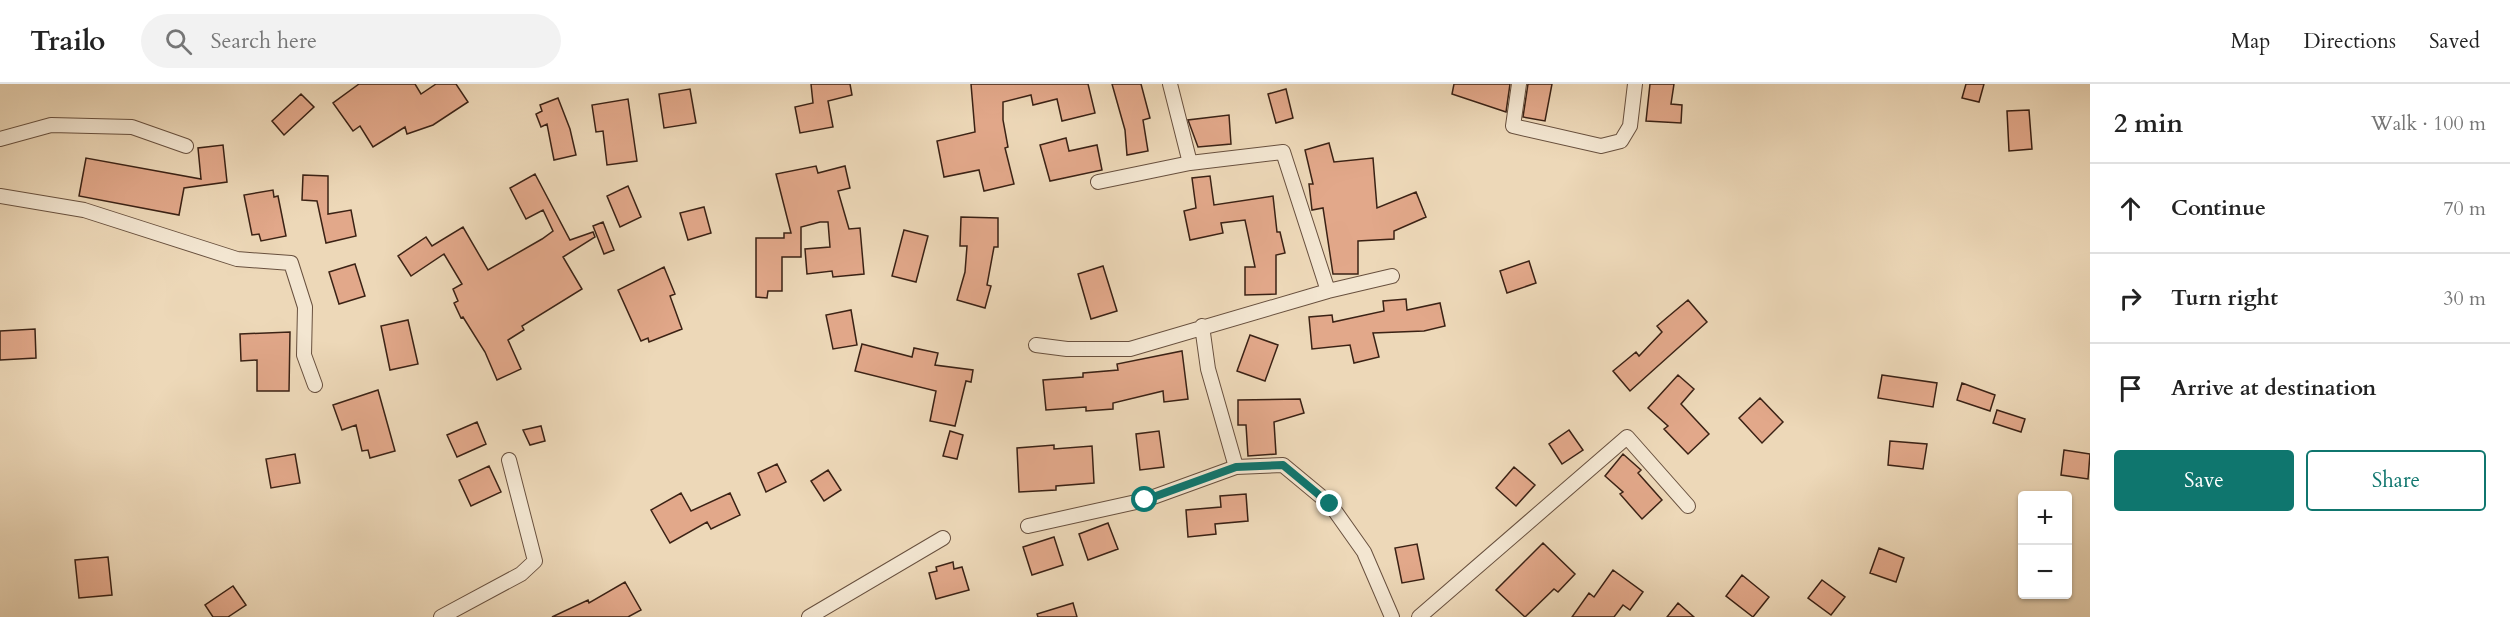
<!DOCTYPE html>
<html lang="en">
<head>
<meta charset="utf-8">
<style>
	:root { --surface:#fff; --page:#f2f2f2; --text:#222; --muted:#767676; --line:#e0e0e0; --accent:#0f766e }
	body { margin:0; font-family:Cardo,serif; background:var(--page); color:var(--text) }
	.controls { position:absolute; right:18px; bottom:18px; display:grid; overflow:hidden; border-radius:6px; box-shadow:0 2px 4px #0004 }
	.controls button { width:54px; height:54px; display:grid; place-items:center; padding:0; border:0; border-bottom:2px solid var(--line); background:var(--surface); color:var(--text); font:30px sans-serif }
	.stop { position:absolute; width:18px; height:18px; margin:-14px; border:4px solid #0f766e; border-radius:50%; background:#fff }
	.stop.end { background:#0f766e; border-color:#fff; box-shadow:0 2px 6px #0008 }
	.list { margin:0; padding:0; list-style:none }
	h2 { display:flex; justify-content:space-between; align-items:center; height:78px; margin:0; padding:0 24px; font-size:26px }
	h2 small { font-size:20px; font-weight:400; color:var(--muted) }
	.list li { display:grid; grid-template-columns:39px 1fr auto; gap:18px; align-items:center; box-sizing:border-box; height:90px; padding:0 24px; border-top:2px solid var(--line) }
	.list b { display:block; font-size:22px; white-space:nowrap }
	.list em { font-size:20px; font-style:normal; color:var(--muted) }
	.actions { display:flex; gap:12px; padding:18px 24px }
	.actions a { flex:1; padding:14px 0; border:2px solid var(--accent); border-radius:6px; text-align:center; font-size:21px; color:var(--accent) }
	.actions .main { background:var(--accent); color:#fff }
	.icon { flex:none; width:33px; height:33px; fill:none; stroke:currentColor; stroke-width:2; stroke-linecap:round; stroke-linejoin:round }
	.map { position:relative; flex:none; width:2090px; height:533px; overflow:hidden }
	header { display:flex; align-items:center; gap:36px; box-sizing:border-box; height:84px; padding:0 30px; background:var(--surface); border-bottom:2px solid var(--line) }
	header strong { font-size:28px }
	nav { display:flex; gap:33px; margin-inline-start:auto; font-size:21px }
	.search { width:420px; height:54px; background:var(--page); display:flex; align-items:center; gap:15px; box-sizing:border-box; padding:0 21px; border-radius:33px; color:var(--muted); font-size:22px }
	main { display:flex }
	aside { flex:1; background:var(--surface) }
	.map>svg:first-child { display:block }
</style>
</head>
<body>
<header>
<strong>Trailo</strong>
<div class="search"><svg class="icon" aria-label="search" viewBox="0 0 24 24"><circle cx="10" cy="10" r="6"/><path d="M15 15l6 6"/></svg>Search here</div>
<nav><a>Map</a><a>Directions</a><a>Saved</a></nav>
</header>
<main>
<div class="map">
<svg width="2090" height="533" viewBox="0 0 2090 533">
	<rect width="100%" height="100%" fill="#edd8b8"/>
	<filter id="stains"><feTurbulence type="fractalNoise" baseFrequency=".00333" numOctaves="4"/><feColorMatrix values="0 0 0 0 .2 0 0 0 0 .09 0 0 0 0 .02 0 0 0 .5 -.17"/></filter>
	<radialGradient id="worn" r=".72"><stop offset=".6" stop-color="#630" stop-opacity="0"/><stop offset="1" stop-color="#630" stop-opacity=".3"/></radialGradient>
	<!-- building -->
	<path fill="#e2a88a" stroke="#3b2215" stroke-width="1.5" d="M359,0H415L421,10L436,0H456L468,18L433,41L407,50L405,43L373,63L360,42L353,47L333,19Z
		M811,0H850L852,11L828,17L833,43L800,49L795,23L813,19Z
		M971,0H1088L1095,29L1062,37L1057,15L1033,21L1031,11L1003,18V36L1008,63L1005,64L1014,100L984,107L979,86L944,93L937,57L975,48Z
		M1112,0H1141L1150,34L1143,36L1148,67L1127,71L1125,46Z
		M1454,0H1510L1506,28L1452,10Z
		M1528,0H1552L1545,37L1523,33Z
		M1650,0H1674L1671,20L1682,21L1681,39L1646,37Z
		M1966,0H1984L1979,18L1962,14Z
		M690,5L696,39L664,44L659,10Z
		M1286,5L1293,34L1276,39L1268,10Z
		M301,10L314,23L284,51L272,37Z
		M558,14L570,45L576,71L554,76L547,40L541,43L536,30L542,27L540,21Z
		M628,15L637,77L607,81L603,47L596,48L592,21Z
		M2029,26L2032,65L2009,67L2007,27Z
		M1229,31L1231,60L1198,63L1188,36Z
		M1066,54L1069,67L1097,61L1102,86L1050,97L1040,61Z
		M1329,59L1334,78L1373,74L1377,124L1416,108L1426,133L1394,147V155L1358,157V190H1333L1323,124L1312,126L1309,100H1313L1305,66Z
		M223,61L227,98L184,104L179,131L79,112L86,74L201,95L198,64Z
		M816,82L818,89L845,82L850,104L838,107L849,145L860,144L864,190L833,193L832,187L807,190L805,165L830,163L828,138H820L801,143V173H782V207H768L767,214L756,213V154H784V149H791L776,90Z
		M535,90L570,156L593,148L595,153L563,173L582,205L522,242L524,246L508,256L521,285L497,296L485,268L463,233L461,234L454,219L458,217L453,205L462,200L444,170L411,192L398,172L426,153L432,162L463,143L488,186L542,155L553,147L543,126L526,135L510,104Z
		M303,91L328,92V130L351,126L356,152L326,159L317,117L302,116Z
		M1210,92L1214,121L1273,112L1277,148H1280L1285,169L1276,171V210L1245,211V183H1255L1245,136L1221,139L1223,149L1190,156L1184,127L1196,124L1192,94Z
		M628,102L641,133L620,143L607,112Z
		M273,106L274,113L278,112L286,152L261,157L259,150L252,151L244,111Z
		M704,123L711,149L688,156L680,129Z
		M961,133L998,134V163H994L987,201L991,202L985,224L957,216L965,188L967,162H960Z
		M603,138L614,166L604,170L593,142Z
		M904,146L928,152L916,198L892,192Z
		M1529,177L1536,199L1507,209L1500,187Z
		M355,180L365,212L339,220L329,188Z
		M1103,182L1117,227L1091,235L1078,190Z
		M664,183L675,210L670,212L682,245L649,258L648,254L641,257L618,206Z
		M1406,215L1407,226L1440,219L1445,242L1424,247L1373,249L1379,273L1354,279L1350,261L1312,265L1309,233L1332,231L1333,238L1384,227L1383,217Z
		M1688,216L1707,238L1630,307L1613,287L1636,268L1639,272L1662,248L1657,242Z
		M851,226L857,261L833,265L826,231Z
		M408,236L418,280L390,286L381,242Z
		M35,245L36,274L0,276V247Z
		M290,248L289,307H257V276L241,277L240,250Z
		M1250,251L1278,261L1265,297L1237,287Z
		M862,260L912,273L914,264L938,269L935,281L973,286L971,298L966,297L955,342L930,337L936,307L855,287Z
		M1182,267L1188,315L1164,318L1163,307L1113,319V325L1086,327V323L1046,326L1043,296L1083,293V289L1118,286L1117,280Z
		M1678,291L1694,305L1681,320L1709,350L1688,370L1664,345L1668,342L1648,324Z
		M1882,291L1937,299L1933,323L1878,314Z
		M1962,299L1995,311L1990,327L1957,316Z
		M378,306L395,367L370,374L368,366L362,367L356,341L342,346L333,321Z
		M1760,314L1783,338L1762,359L1739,334Z
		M1300,315L1304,329L1274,338L1276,370L1248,372L1246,341H1238V316Z
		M1997,326L2025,335L2021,348L1993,339Z
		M477,338L486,360L457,373L447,351Z
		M541,342L545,357L530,361L523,346Z
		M1569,346L1583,366L1562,380L1549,360Z
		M950,347L963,351L957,375L943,372Z
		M1159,347L1164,383L1140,386L1136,350Z
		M1890,357L1927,360L1923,385L1888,381Z
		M1054,361V365L1092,362L1094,399L1056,402V406L1019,408L1017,364Z
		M2064,366L2090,370L2088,395L2061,391Z
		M295,370L300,399L271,404L266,375Z
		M1623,370L1641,386L1638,389L1662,416L1642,435L1620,410L1623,408L1605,392Z
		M777,380L786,398L766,408L758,389Z
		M489,382L501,408L471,422L459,396Z
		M1514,383L1535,401L1516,422L1496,404Z
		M828,386L841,406L824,417L811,397Z
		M681,409L691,427L730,409L740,431L711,445L707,438L670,459L651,426Z
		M1246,410L1248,437L1215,440L1216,450L1188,453L1186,426L1221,423L1220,412Z
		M1108,439L1118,465L1088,476L1079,450Z
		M1054,453L1063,481L1032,491L1023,463Z
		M1543,459L1575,490L1558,508L1554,505L1525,533L1496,506Z
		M1417,460L1424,495L1402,499L1395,464Z
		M1879,464L1904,474L1896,498L1870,489Z
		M108,473L112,511L79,514L75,476Z
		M953,478L954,485L962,483L969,506L936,515L929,489L937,487L936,483Z
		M1613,486L1643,508L1630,526L1623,521L1614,533H1572L1589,509L1594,513Z
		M1742,491L1769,513L1753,533L1726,512Z
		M1822,496L1845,513L1831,531L1808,514Z
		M625,498L641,526L628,533H552L588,516L589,519Z
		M233,502L246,521L228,533H213L205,521Z
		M1073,519L1077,533H1038L1037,530Z
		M1678,519L1694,533H1667Z"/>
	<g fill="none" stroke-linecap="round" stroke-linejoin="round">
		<!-- minor casing -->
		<g stroke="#68503e" stroke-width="16">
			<path id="minor" d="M1170,0L1190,79
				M1519,0L1513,42L1601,62L1621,57L1630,42L1635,0
				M0,55L51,41L132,43L186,62
				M1098,98L1190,79L1283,68L1328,207
				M0,112L84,126L237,175L291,179L305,223L304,271L315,301
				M1202,242L1208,285L1236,383
				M1036,261L1067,265H1130L1328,207L1392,192
				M1028,442L1145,416L1236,383L1283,381L1330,420L1364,468L1392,533
				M441,533L521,490L535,477L509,376
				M809,533L943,454
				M1419,533L1627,353L1688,422"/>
		</g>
		<!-- minor -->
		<use href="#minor" stroke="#f3e6d1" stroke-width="14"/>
	</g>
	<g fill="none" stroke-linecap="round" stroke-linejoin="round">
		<!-- route -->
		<path stroke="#0f766e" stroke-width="8" d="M1145,416L1236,383L1283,381L1330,420"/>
	</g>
	<rect width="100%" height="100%" filter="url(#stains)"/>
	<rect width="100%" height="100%" fill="url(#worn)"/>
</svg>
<div class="controls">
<button>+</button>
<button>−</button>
</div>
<div class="stop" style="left:1145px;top:416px"></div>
<div class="stop end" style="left:1330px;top:420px"></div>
</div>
<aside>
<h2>2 min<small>Walk · 100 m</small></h2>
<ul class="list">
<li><svg class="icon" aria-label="ahead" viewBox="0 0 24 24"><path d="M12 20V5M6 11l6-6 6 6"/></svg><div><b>Continue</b></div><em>70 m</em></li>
<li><svg class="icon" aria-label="right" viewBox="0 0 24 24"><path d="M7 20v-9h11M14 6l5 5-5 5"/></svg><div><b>Turn right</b></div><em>30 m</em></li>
<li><svg class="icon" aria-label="arrive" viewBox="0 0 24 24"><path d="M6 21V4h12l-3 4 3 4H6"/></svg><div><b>Arrive at destination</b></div></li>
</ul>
<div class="actions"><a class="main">Save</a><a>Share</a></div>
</aside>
</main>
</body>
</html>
